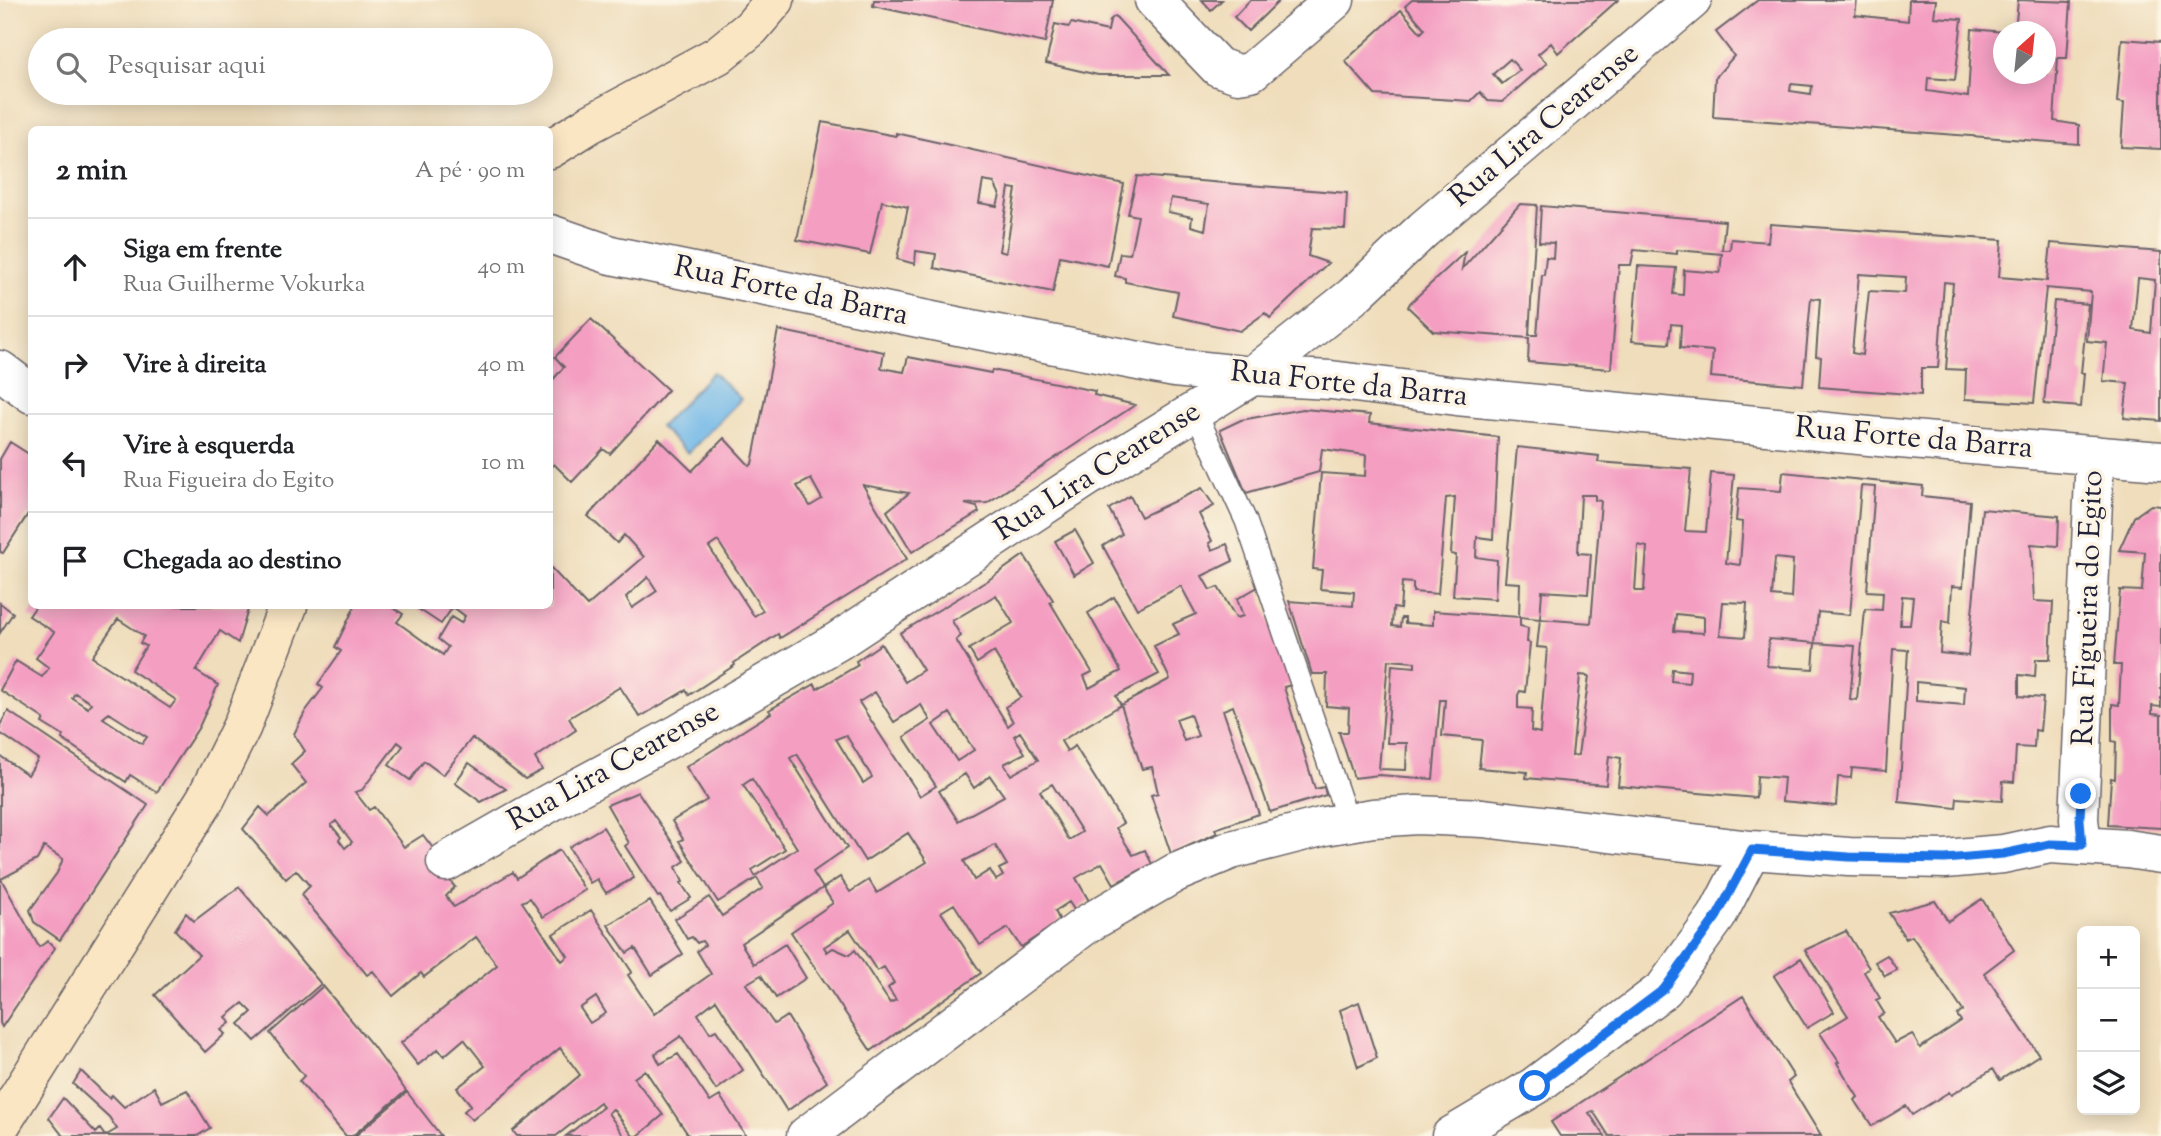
<!DOCTYPE html>
<html lang="pt">
<head>
<meta charset="utf-8">
<style>
	:root { --surface:#fff; --page:#f6f6f6; --text:#202124; --muted:#757577; --line:#e0e0e0 }
	body { margin:0; font-family:"Sorts Mill Goudy",serif; background:var(--page); color:var(--text) }
	.controls { position:absolute; right:21px; bottom:21px; display:grid; overflow:hidden; border-radius:10px; box-shadow:0 4px 18px #0003 }
	.controls button { width:63px; height:63px; display:grid; place-items:center; padding:0; border:0; border-bottom:2px solid var(--line); background:var(--surface); color:var(--text); font:35px sans-serif }
	.compass { position:absolute; left:1993px; top:21px; width:63px; height:63px; border-radius:50%; background:var(--surface); box-shadow:0 4px 18px #0003; rotate:27deg }
	.stop { position:absolute; width:21px; height:21px; margin:-16px; border:5px solid #1a73e8; border-radius:50%; background:#fff }
	.stop.end { background:#1a73e8; border-color:#fff; box-shadow:0 2px 7px #0008 }
	.list { margin:0; padding:0; list-style:none }
	h2 { display:flex; justify-content:space-between; align-items:center; height:91px; margin:0; padding:0 28px; font-size:30px }
	h2 small { font-size:23px; font-weight:400; color:var(--muted) }
	.list li { display:grid; grid-template-columns:46px 1fr auto; gap:21px; align-items:center; box-sizing:border-box; height:98px; padding:0 28px; border-top:2px solid var(--line) }
	.list b { display:block; font-size:26px; white-space:nowrap }
	.list p { margin:0; font-size:23px; white-space:nowrap; color:var(--muted) }
	.list em { font-size:23px; font-style:normal; color:var(--muted) }
	.icon { flex:none; width:38px; height:38px; fill:none; stroke:currentColor; stroke-width:2; stroke-linecap:round; stroke-linejoin:round }
	.map { position:relative; flex:none; width:2161px; height:1136px; overflow:hidden }
	.search { position:absolute; background:var(--surface); box-shadow:0 4px 18px #0003; left:28px; top:28px; width:525px; height:77px; display:flex; align-items:center; gap:18px; box-sizing:border-box; padding:0 24px; border-radius:38px; color:var(--muted); font-size:26px }
	.panel { position:absolute; background:var(--surface); box-shadow:0 4px 18px #0003; left:28px; top:126px; width:525px; height:483px; border-radius:10px }
	.map>svg:first-child { display:block }
</style>
</head>
<body>
<div class="map">
<svg width="2161" height="1136" viewBox="0 0 2161 1136">
	<rect width="100%" height="100%" fill="#fcf5e5"/>
	<filter id="ink" filterUnits="userSpaceOnUse"><feTurbulence type="fractalNoise" baseFrequency=".0143" numOctaves="2"/><feDisplacementMap in="SourceGraphic" scale="14" xChannelSelector="R" yChannelSelector="G"/><feConvolveMatrix kernelMatrix="1 2 1 2 8 2 1 2 1" color-interpolation-filters="sRGB"/></filter>
	<filter id="wash" filterUnits="userSpaceOnUse"><feTurbulence type="fractalNoise" baseFrequency=".00686" numOctaves="4" result="noise"/><feDisplacementMap in="SourceGraphic" scale="28" xChannelSelector="R" yChannelSelector="G"/><feGaussianBlur stdDeviation="1.57" result="paint"/><feColorMatrix in="noise" values="0 0 0 0 0 0 0 0 0 0 0 0 0 0 0 0 0 1.4 0 .05"/><feComposite in="paint" operator="in"/></filter>
	<g filter="url(#wash)">
		<rect width="100%" height="100%" fill="#efddbb"/>
		<!-- water -->
		<path fill="#71b8e8" stroke="#4a6d92" stroke-width="2" d="M713,372L741,399L688,453L660,427Z"/>
		<g id="blocks">
			<!-- building -->
			<path fill="#f49fc2" fill-rule="evenodd" d="M874,0H1053L1045,43L873,6Z
				M1202,0H1222L1211,10Z
				M1250,0H1280L1248,31L1234,17Z
				M1412,0H1618L1558,53L1551,43L1538,54L1547,63L1502,102L1488,101L1480,92L1471,101L1375,95L1345,61L1401,10L1421,33L1425,29L1405,6ZM1510,59L1520,70L1502,84L1493,74Z
				M1758,0H1857L1855,15L1908,21L1909,0H1936L1934,17L1962,19L1955,80L1928,78L1927,91L1968,97L1972,29L2004,32V74H2046V32H2015L2018,0L2071,2L2067,58H2058L2054,121L2079,125V144L1713,117L1715,78L1734,56L1716,32ZM1791,84L1812,86L1811,94L1790,91Z
				M1115,16L1169,75H1098L1046,63L1055,24L1069,27L1071,23L1108,31L1110,20Z
				M2122,39L2161,42V149L2121,147L2124,103L2117,102Z
				M822,122L896,136V133L1124,184L1108,266L1060,256L1053,292L934,268L936,254L916,251L915,264L897,259L908,207L882,201L870,254L797,240ZM983,181L994,183L1000,195L997,206L979,203ZM1009,188L1016,189L1006,253L999,251Z
				M1137,176L1347,193L1345,229L1312,228L1308,256L1328,263L1270,318L1265,313L1240,331L1173,316L1178,292L1125,282V278L1115,276L1120,253L1130,254L1138,216L1128,214ZM1171,198L1209,204L1205,230L1191,226L1192,217L1168,212Z
				M1520,204L1537,205L1529,335H1537L1542,275H1544L1546,257L1553,258L1554,243L1539,242L1541,206L1725,221L1722,250H1730L1731,239L1768,242L1770,224L2002,240L1999,277L2047,281L2051,243L2161,252V421L2124,418L2128,383L2103,381L2107,343L2087,341L2091,292L2046,288L2034,403L1965,399L1966,370L1946,369L1953,283L1944,282L1938,368H1921V395L1819,387L1821,357L1816,356L1820,299L1811,298L1803,385L1711,377L1713,351L1680,348L1681,325L1671,324L1669,344L1632,341L1638,266L1676,268L1673,294L1683,295L1684,270L1720,273L1722,254L1677,250V254L1634,250L1631,265H1619L1611,369L1528,362L1529,338L1433,331L1408,307L1410,303L1465,252L1462,269ZM1859,274L1906,277L1905,293L1869,291L1862,355L1852,353ZM2138,278L2155,280L2151,333L2133,330Z
				M2054,301L2088,304L2081,373H2084L2081,407L2044,404Z
				M591,319L668,390L610,454L603,449L572,482L554,464L550,469V383L564,367L555,357Z
				M778,330L884,352L881,368L904,372L908,357L991,373L992,370L1095,391L1094,395L1135,405L987,503L965,504L977,507L979,512L912,552L887,511L909,493L863,485L907,559L780,638L778,634L734,663L735,665L689,695L686,690L640,717L620,687L569,718L576,730L535,758L542,770L525,779L472,738L443,775L424,761L410,780L389,765L403,746L398,742L362,790L355,792L369,810L374,807L404,847L423,835L445,864L440,869L455,887L446,896L454,907L513,872L517,878L559,850L585,890L543,917L530,898L522,902L562,961L568,956L553,934L591,910L632,972L628,975L654,1014L711,974L697,951L705,945L702,941L697,943L692,937L687,939L675,919L709,897L722,916L763,888L757,878L718,902L679,841L683,839L672,821L707,800L686,767L771,713L769,710L815,684L817,689L858,665L856,661L881,644L905,682L923,670L900,633L987,581L1024,555L1053,600L1050,602L1092,672L1084,676L1089,688L1121,671L1088,613L1114,597L1159,674L1116,696L1121,705L1061,741L1067,751L1075,746L1123,823L1116,828L1133,855L1145,850L1152,864L1114,884L1102,863L1076,878L1089,901L1075,911L1069,902L1055,911L1060,921L1021,947L1008,928L980,945L954,904L941,912L981,973L871,1051L791,932L833,903L823,888L741,943L754,964L785,944L806,978L776,998L761,975L746,984L774,1024L787,1016L827,1082L787,1111L716,1000L698,1014L710,1033L716,1030L743,1070L716,1090L681,1036L655,1054L660,1064L678,1054L710,1102L720,1096L746,1136H689L645,1070L634,1078L663,1115L638,1136H633L613,1109L608,1113L624,1136H566L603,1107L600,1102L556,1136H517L513,1131L580,1075L560,1048L472,1120L464,1111L471,1105L457,1088L485,1066L464,1039L444,1056L438,1049L418,1065L401,1043L497,965L476,937L424,977L421,973L393,996L373,971L367,975L301,895L310,886L296,870L286,879L243,829L260,807L269,816L306,783L291,764L305,751L294,734L305,712L323,688L318,684L341,651L335,647L355,606H390L403,614L397,622L443,655L448,647L438,639L451,617L461,623L465,616L453,607L441,624L414,606H550V567L587,606L644,557L624,535L617,543L588,516L659,439L692,471L724,438L750,466L752,464ZM811,479L822,499L810,506L797,486ZM718,541L763,611L754,616L709,547ZM648,577L657,591L632,608L626,597ZM996,595L1013,623L969,649L977,663L994,652L1021,697L1005,707L1013,722L1008,726L956,640L961,636L952,621ZM875,692L894,722L921,705L930,720L904,737L936,786L920,796L859,702ZM950,713L974,750L957,761L933,725ZM1020,732L1038,760L1011,775L1004,764L1025,753L1014,736ZM846,735L872,777L863,783L836,739ZM797,754L865,861L908,833L927,862L877,893L869,880L850,892L840,877L823,888L813,872L847,848L790,758ZM965,774L974,788L990,776L1004,796L958,821L939,791ZM752,779L797,848L755,876L752,870L785,849L743,785ZM1052,784L1082,832L1069,840L1040,791ZM336,821L352,842L345,848L339,840L341,837L331,825ZM995,845L1007,865L999,869L1003,876L996,880L990,870L974,880L964,861ZM850,930L877,971L884,967L894,983L888,988L896,1000L890,1003L855,950L849,955L833,948L827,952L824,947ZM596,997L606,1013L590,1023L580,1008Z
				M1303,409L1370,415L1369,423L1498,437L1493,539L1477,537L1476,557L1497,560L1495,599L1453,596L1456,555L1451,554L1455,497L1446,498L1438,594L1413,592V583L1402,582L1400,609L1393,608L1392,626L1400,627L1401,618H1405V623L1433,625V611L1519,617L1520,583L1505,582L1517,447L1599,456L1598,462L1691,469L1685,531L1706,532L1711,473L1734,475L1726,563L1740,565L1743,522L1736,521L1739,488L1781,491L1783,472L1923,486L1922,496L1970,501L1963,587L1952,586L1950,623L1942,621L1940,653L1968,656L1982,509L2059,516L2058,546L2031,544L2034,601L2053,602L2050,659H2036L2035,677L2019,675V696L2043,698L2040,731L2035,730L2034,748L2016,747L2014,782L2003,781L2002,801L1957,798L1956,808L1899,802L1908,650L1893,649L1886,771L1852,768L1851,778L1838,777L1836,806L1782,801L1784,778L1757,776L1756,798L1618,786L1621,758L1609,756L1606,785L1526,778L1527,772L1479,768L1482,740L1442,736L1445,700H1440L1433,779L1379,775L1354,778L1339,732H1348L1349,708L1326,706L1327,674H1312L1289,601L1353,606L1354,592L1320,589L1322,570L1313,569L1321,473L1365,476L1366,455L1322,449L1319,472L1246,493L1220,430L1241,420ZM1861,486L1875,487L1867,591L1883,592L1882,610L1865,609L1857,700L1850,699L1855,646L1815,643L1813,669L1767,666L1769,639L1815,643L1818,612L1850,615ZM1581,495H1595V500L1601,501L1591,623L1540,619L1537,647L1547,648L1540,733L1531,731L1532,709L1518,708V695L1520,691L1525,692L1530,643L1527,642L1528,628L1520,626V617L1540,619L1542,591L1588,594L1591,554L1578,553ZM1638,545L1647,547L1644,591H1635ZM1775,558L1793,560L1791,598L1772,596ZM1902,596L1913,597L1910,625H1900ZM1723,602L1747,603L1745,637L1720,635ZM1676,614L1704,617V633L1674,631ZM1388,660L1415,662V667L1392,665L1387,743H1407L1406,770L1379,769ZM1672,669L1690,671L1689,683L1671,681ZM1580,675L1589,676L1578,755L1572,756ZM1916,682L1965,687L1964,705L1916,701Z
				M10,442L32,456V517L28,514L3,553L0,552V459Z
				M1202,488L1214,506L1199,514L1212,541L1209,543L1212,550L1227,544L1233,561L1202,576L1210,590L1218,587L1236,618L1243,616L1237,599L1258,587L1291,685L1284,687L1315,789L1324,787L1326,795L1270,812L1233,706L1223,710L1259,814L1215,829L1217,833L1171,854L1151,795L1158,793L1152,767L1142,769L1121,705L1170,679L1154,646L1179,634L1173,624L1196,614L1181,586L1137,609L1103,546L1122,534L1109,509L1130,496L1141,517ZM1190,714L1198,736L1184,741L1176,719Z
				M2151,505L2161,506V707L2152,706V714L2161,715V828L2108,825L2111,778L2115,779L2116,742L2112,741V704L2119,705L2121,665H2114L2120,590L2142,591L2145,552L2119,550L2134,517Z
				M1075,530L1094,563L1074,575L1055,541Z
				M0,603L13,613L0,633Z
				M36,606H249L238,643L220,631L196,671L218,685L199,727L157,792L130,775L126,782L62,739L63,736L42,723L44,719L0,690L16,661L42,677L49,668L36,658L54,632L29,616ZM118,619L144,636L140,643L146,646L131,670L176,700L170,708L92,657ZM75,693L91,703L88,708L72,698ZM109,713L147,737L142,744L103,718Z
				M8,711L148,805L60,940L34,922L30,910L57,873L63,859L44,847L37,860L1,879L39,947L48,941L55,948L2,1027L0,1023V756L28,775L38,759L0,733V725Z
				M469,763L506,789L481,802L455,783Z
				M638,792L685,861L676,867L683,882L681,883L691,898L670,911L660,896L658,897L625,846L629,843L607,805Z
				M603,827L634,878L606,893L597,879L590,883L569,847Z
				M239,887L321,984L255,1041L239,1024L252,1012L243,1003L226,1017L230,1023L221,1030L225,1034L205,1052L155,995L199,955L175,930L186,913L194,921Z
				M1982,899L2014,950L1984,973L2039,1055L2000,1080L1993,1069L1951,1095L1949,1092L1912,1115L1906,1106L1872,1126L1855,1100L1858,1097L1837,1063L1839,1062L1820,1033L1848,1016L1805,950L1846,931L1869,968L1864,972L1880,998L1876,1000L1884,1013L1878,1017L1895,1043L1912,1034L1920,1048L1961,1021L1957,1015L1963,1011L1912,936L1906,939L1889,913L1935,901L1948,921Z
				M650,901L683,954L652,975L635,948L627,953L608,925Z
				M1887,955L1897,970L1885,976L1875,962Z
				M1801,958L1834,1012L1807,1028L1774,976Z
				M323,986L372,1045L406,1091L352,1136H346L299,1081L304,1076L270,1033Z
				M1743,996L1794,1077L1788,1082L1821,1136H1609L1593,1111L1589,1113L1605,1136H1560L1551,1122Z
				M1359,1002L1377,1058L1358,1067L1340,1010Z
				M81,1071L109,1098L112,1095L124,1107L154,1087L162,1102L187,1090L210,1128L197,1136H63L49,1118L63,1098L96,1133L100,1129L105,1136L117,1129L109,1117L73,1084Z
				M407,1092L441,1136H355Z"/>
		</g>
	</g>
	<g filter="url(#ink)">
		<use href="#blocks" fill-opacity="0" stroke="#6a6368" stroke-width="2"/>
		<g fill="none" stroke-linecap="round" stroke-linejoin="round">
			<!-- lane casing -->
			<g stroke="#6a6368" stroke-width="24">
				<path id="lane" d="M1195,411L1246,521L1348,821"/>
			</g>
			<!-- street casing -->
			<g stroke="#6a6368" stroke-width="41">
				<path id="street" d="M1154,0L1218,67L1238,74L1251,72L1335,0
					M550,234L611,255L962,327L1175,368L1252,376L1331,380L1457,396L1900,439L2161,461
					M0,370L32,394
					M2082,845L2079,819L2095,455
					M446,862L551,802L680,733L838,641L1086,478L1252,376L1353,296L1424,229L1692,0
					M806,1136L1087,924L1175,873L1231,850L1325,826L1373,818L1417,815L1483,818L1751,850L1849,857L1945,859L2003,854L2050,844L2127,849L2161,854
					M1451,1136L1535,1086L1664,989L1717,916L1751,850"/>
			</g>
			<!-- secondary casing -->
			<g stroke="#6a6368" stroke-width="41">
				<path id="secondary" d="M550,149L590,124L718,55L751,28L775,0
					M0,1126L206,798L242,726L288,606"/>
			</g>
			<!-- lane -->
			<use href="#lane" stroke="#fff" stroke-width="21"/>
			<!-- street -->
			<use href="#street" stroke="#fff" stroke-width="38"/>
			<!-- secondary -->
			<use href="#secondary" stroke="#fbe6c4" stroke-width="38"/>
		</g>
	</g>
	<g fill="none" stroke-linecap="round" stroke-linejoin="round" filter="url(#ink)">
		<!-- route -->
		<path stroke="#1a73e8" stroke-width="9" d="M1535,1086L1664,989L1717,916L1752,850L1849,857L1945,859L2003,854L2050,844L2082,845L2080,819L2081,794"/>
	</g>
	<g text-anchor="middle" dominant-baseline="central" stroke-width="7" stroke-linejoin="round" paint-order="stroke">
		<!-- street labels -->
		<g font-size="30" fill="#22223b" stroke="#fcf5e5">
			<text transform="translate(1545 126) rotate(-40)">Rua Lira Cearense</text>
			<text transform="translate(791 292) rotate(12)">Rua Forte da Barra</text>
			<text transform="translate(1349 385) rotate(6)">Rua Forte da Barra</text>
			<text transform="translate(1914 439) rotate(5)">Rua Forte da Barra</text>
			<text transform="translate(1098 472) rotate(-32)">Rua Lira Cearense</text>
			<text transform="translate(2089 608) rotate(-88)">Rua Figueira do Egito</text>
			<text transform="translate(614 767) rotate(-29)">Rua Lira Cearense</text>
		</g>
	</g>
</svg>
<div class="controls">
<button>+</button>
<button>−</button>
<button><svg class="icon" aria-label="layers" viewBox="0 0 24 24"><path d="M12 4l9 5-9 5-9-5zM3 14l9 5 9-5"/></svg></button>
</div>
<svg class="compass" viewBox="-18 -18 36 36"><path d="M0-13l5 13h-10z" fill="#e53935"/><path d="M0 13l5-13h-10z" fill="#757577"/></svg>
<div class="stop" style="left:1535px;top:1086px"></div>
<div class="stop end" style="left:2081px;top:794px"></div>
<div class="search"><svg class="icon" aria-label="search" viewBox="0 0 24 24"><circle cx="10" cy="10" r="6"/><path d="M15 15l6 6"/></svg>Pesquisar aqui</div>
<section class="panel">
<h2>2 min<small>A pé · 90 m</small></h2>
<ul class="list">
<li><svg class="icon" aria-label="ahead" viewBox="0 0 24 24"><path d="M12 20V5M6 11l6-6 6 6"/></svg><div><b>Siga em frente</b><p>Rua Guilherme Vokurka</p></div><em>40 m</em></li>
<li><svg class="icon" aria-label="right" viewBox="0 0 24 24"><path d="M7 20v-9h11M14 6l5 5-5 5"/></svg><div><b>Vire à direita</b></div><em>40 m</em></li>
<li><svg class="icon" aria-label="left" viewBox="0 0 24 24"><path d="M17 20v-9H6M10 6l-5 5 5 5"/></svg><div><b>Vire à esquerda</b><p>Rua Figueira do Egito</p></div><em>10 m</em></li>
<li><svg class="icon" aria-label="arrive" viewBox="0 0 24 24"><path d="M6 21V4h12l-3 4 3 4H6"/></svg><div><b>Chegada ao destino</b></div></li>
</ul>
</section>
</div>
</body>
</html>
